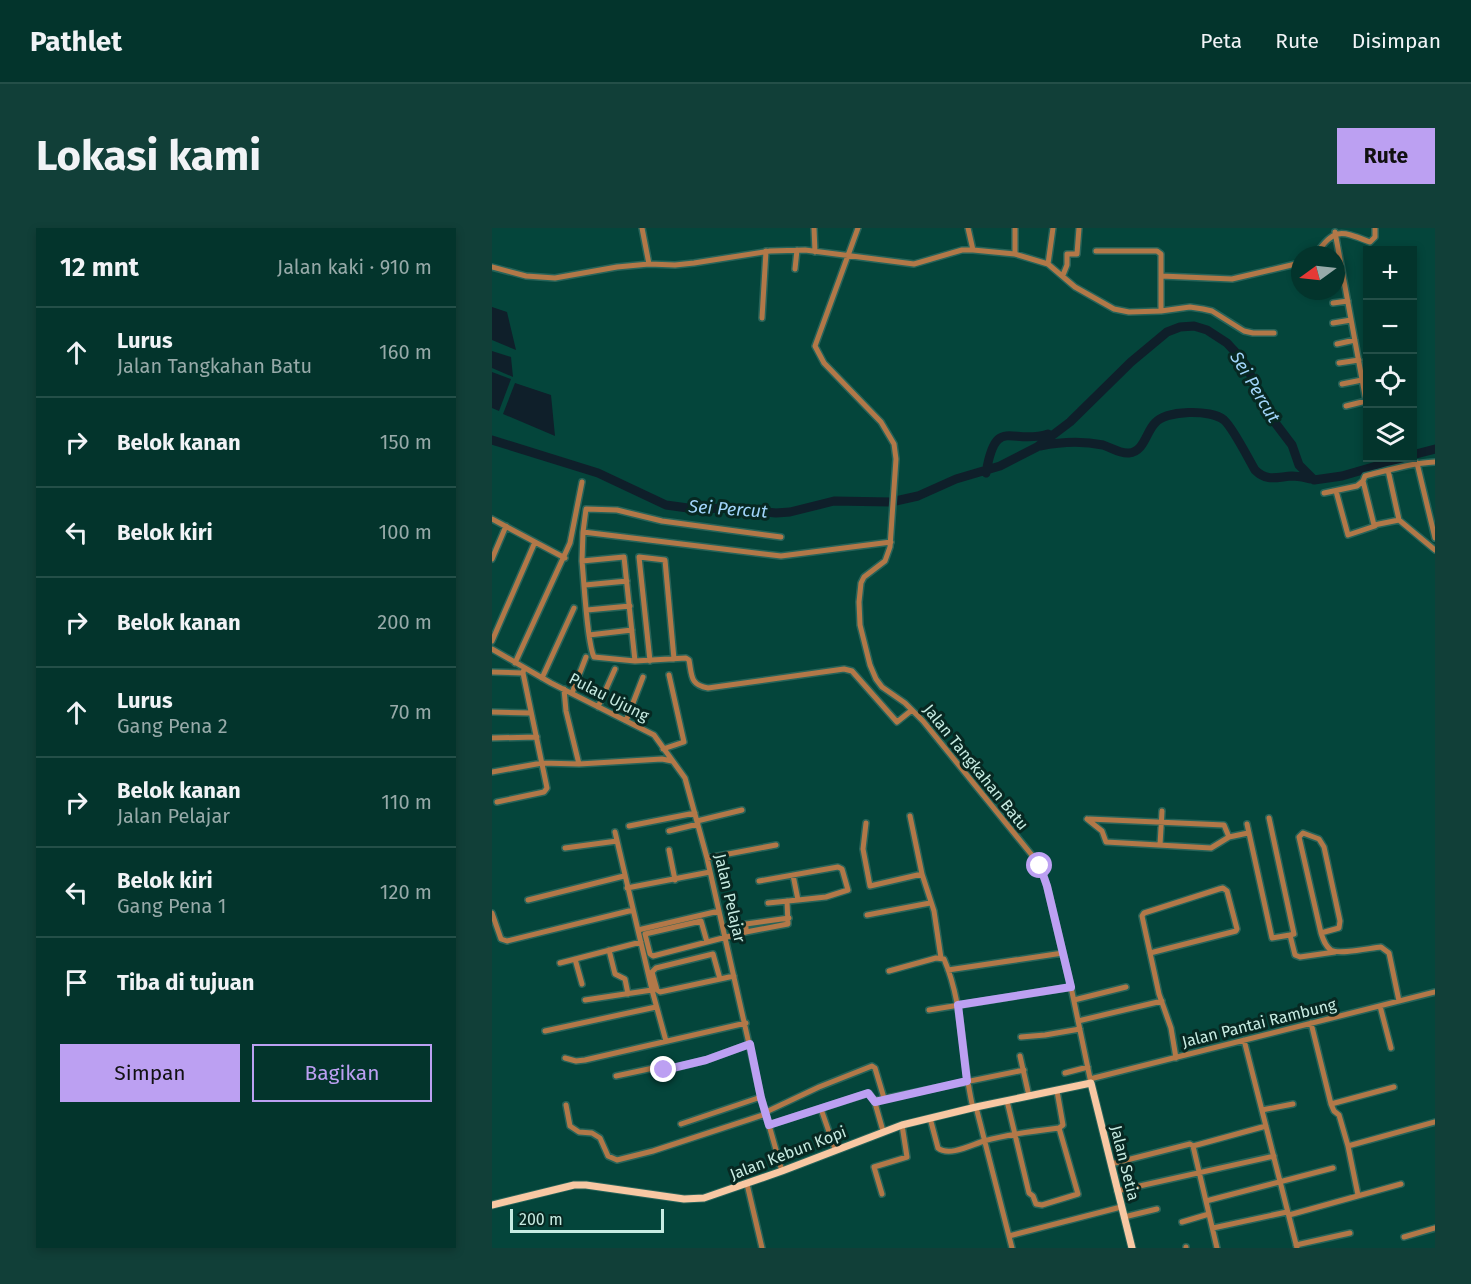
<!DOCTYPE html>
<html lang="id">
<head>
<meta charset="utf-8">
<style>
	:root { --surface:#03342c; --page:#113f38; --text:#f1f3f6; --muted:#97aaa9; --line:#244f48; --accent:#bca0f2 }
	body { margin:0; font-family:"Fira Sans",sans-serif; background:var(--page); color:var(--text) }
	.controls { position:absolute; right:18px; top:18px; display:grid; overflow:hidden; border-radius:0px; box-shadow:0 3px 9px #0003 }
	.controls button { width:54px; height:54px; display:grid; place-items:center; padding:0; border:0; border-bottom:2px solid var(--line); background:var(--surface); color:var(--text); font:30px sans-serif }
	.compass { position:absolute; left:799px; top:18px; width:54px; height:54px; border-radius:50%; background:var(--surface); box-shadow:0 3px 9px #0003; rotate:255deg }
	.scale { position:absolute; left:18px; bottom:15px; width:154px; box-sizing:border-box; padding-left:6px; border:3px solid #c7ebe2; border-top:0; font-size:16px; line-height:21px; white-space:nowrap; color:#c7ebe2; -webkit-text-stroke:4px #072822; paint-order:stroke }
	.stop { position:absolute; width:18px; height:18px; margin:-14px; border:4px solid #bca0f2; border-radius:50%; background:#fff }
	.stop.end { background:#bca0f2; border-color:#fff; box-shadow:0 2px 6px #0008 }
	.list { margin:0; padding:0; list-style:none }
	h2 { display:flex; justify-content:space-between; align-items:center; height:78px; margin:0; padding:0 24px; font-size:26px }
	h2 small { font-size:20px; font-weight:400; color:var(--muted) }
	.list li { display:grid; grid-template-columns:39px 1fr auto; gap:18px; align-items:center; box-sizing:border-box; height:90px; padding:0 24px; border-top:2px solid var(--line) }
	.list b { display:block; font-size:22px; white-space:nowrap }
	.list p { margin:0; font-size:20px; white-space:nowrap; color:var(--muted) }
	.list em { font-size:20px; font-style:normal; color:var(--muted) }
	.actions { display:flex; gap:12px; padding:18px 24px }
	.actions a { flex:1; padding:14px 0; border:2px solid var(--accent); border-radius:0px; text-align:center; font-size:21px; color:var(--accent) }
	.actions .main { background:var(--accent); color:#111 }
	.icon { flex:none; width:33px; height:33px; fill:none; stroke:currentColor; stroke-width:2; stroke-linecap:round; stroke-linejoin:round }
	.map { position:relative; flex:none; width:943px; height:1020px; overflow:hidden; border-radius:0px }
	header { display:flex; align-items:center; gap:36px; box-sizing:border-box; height:84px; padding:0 30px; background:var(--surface); border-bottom:2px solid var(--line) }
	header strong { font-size:28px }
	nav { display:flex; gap:33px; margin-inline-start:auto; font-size:21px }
	.intro { display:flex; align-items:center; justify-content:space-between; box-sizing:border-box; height:144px; padding:0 36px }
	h1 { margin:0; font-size:42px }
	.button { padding:15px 27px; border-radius:0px; background:var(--accent); color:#111; font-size:21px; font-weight:700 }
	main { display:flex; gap:36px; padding:0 36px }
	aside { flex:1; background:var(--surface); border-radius:0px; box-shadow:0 3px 9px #0003 }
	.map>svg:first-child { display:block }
</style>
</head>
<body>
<header>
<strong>Pathlet</strong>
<nav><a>Peta</a><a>Rute</a><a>Disimpan</a></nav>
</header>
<div class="intro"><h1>Lokasi kami</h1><a class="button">Rute</a></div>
<main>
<aside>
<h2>12 mnt<small>Jalan kaki · 910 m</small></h2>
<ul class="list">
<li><svg class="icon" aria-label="ahead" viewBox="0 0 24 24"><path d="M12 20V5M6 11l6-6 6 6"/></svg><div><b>Lurus</b><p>Jalan Tangkahan Batu</p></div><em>160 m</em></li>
<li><svg class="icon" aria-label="right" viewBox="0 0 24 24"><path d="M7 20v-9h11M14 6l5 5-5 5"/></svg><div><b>Belok kanan</b></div><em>150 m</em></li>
<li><svg class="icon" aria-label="left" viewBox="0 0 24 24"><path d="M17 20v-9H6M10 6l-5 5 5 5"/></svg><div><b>Belok kiri</b></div><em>100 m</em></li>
<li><svg class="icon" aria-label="right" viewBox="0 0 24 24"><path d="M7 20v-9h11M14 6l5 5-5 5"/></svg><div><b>Belok kanan</b></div><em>200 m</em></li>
<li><svg class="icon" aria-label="ahead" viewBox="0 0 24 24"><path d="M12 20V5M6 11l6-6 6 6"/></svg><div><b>Lurus</b><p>Gang Pena 2</p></div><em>70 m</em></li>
<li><svg class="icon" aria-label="right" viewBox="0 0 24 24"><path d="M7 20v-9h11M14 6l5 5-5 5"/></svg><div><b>Belok kanan</b><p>Jalan Pelajar</p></div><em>110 m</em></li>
<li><svg class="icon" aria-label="left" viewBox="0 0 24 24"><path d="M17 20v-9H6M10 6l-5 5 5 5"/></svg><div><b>Belok kiri</b><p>Gang Pena 1</p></div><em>120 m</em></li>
<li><svg class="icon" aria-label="arrive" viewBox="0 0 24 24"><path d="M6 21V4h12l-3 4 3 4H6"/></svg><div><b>Tiba di tujuan</b></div></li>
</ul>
<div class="actions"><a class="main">Simpan</a><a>Bagikan</a></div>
</aside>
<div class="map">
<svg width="943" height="1020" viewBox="0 0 943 1020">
	<rect width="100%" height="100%" fill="#04453b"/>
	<!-- water -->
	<path fill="#0f1f2a" d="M0,79L15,84L24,122L0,112Z
		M0,123L19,129L21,149L0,140Z
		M0,144L19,151L7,183L0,180Z
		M23,155L59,167L63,208L11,186Z"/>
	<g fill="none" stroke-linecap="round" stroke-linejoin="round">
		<!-- river -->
		<path stroke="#0f1f2a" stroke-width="9" d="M0,212L106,245L174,277L203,281L233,280L284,285L298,284L342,273L399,274L426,268L464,251L508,238L545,219L578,194L639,134L675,104L688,99L702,98L715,102L735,115L747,128L755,139L775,184L800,217L807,237L822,252L850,248L912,230
			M548,218C568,214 591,213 611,217C620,220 628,226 637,225C652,224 654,204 663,195C674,182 719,181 732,192C741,200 756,230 763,242C775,254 785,249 800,248C807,248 814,250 820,251
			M920,227L943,221
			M494,245C504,186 519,218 556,206"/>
		<!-- minor casing -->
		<g stroke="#276359" stroke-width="8">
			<path id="minor" d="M150,0L157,36
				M322,0L323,24
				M366,0L323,118L332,135L389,194L402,216L404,231L398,319L393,333L372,349L369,355L367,374L368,397L378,437L384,451L390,459L413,475L431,493L548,637L555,658L579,759L599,855
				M476,0L481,22
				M843,4L874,173L854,178
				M604,23H665L669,26V83
				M523,26V0
				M823,27C843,0 847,2 878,14L883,9V0
				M556,36L561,0
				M0,39L34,48L63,50L125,39L157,36L183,37L202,35L278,23L313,22L422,36L470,22H481L523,26L556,36L583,59L622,81L637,84L669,83L698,79L711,81L720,83L752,103L761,105H782
				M303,41L305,22
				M571,47L575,37V26H585L587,0
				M669,48L740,51L808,35
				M841,75L856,73
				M270,90L274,23
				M841,95L859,92
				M845,116L863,112
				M847,135L867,132
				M850,156L870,152
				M943,234C919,235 897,242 873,248L871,253L882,297L907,292L943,322
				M925,235L943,310
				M896,242L907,292
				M844,263L856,307L883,298
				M832,265L865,258L871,253
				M0,291L73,330
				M91,304L289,328L399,314
				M0,331L14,298
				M90,333L91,304L94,281L125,282L170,293L289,309
				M93,357L135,353
				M95,382L138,378
				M97,407L140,402
				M0,413L43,314
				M0,421L59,455L162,507L193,550L215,630L269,869L290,943
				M143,433L132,329L90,333C92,353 95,416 102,429L143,433L194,430L197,432C200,448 198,457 216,460L352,441L360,443L405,494L420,482
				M158,433L147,329L173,332L182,431
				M23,435L78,315L90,254
				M0,444L31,445
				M50,450L82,380
				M72,461L74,483L87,536
				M80,465L94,429
				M106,479L123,441
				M0,484L39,485
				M134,493L151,449
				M0,510L45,509
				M171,521L192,514L177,447
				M0,544L50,535L87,536L170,531L180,533
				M5,574L52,564L55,560L31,445L32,441
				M418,588L430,646L442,683L449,730
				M777,590L802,706L798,707L803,727L808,729L843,724
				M595,591L610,603L614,614L719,620L737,609L756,605
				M597,591L732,597L737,609
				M205,593L250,582
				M374,595L371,621L378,658L430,646
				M755,596L780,710L798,707
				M137,598L203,585
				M177,603L206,596
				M123,604L160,762L174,813
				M668,617L670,583
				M73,620L125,613
				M177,622L183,652
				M215,630L284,617
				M267,653L346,639L350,641L356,662L334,669L306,672
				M135,660L218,644
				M36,672L132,648
				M276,675L306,672L301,647
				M0,685L9,711L15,713L141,682
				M375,687L438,675
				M146,702L227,683
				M254,704V696L297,690
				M829,705L847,700L848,693L832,619L827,611L811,605L807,609L829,705C831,711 833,718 839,722C847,727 878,720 889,719L897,725L907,773
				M215,714L209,693L153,706L158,726L161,728L254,704L296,696L295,673
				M117,722L123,746L133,751L136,766
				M658,725L744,703L745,701L735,663L731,660L727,661L652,685L650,688L667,766L679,800L684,830
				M83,731L90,756
				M68,735L149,714
				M456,742L571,725
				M397,743L444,730L452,731C472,777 469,831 481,880
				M228,751L221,726L164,740L160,744L165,762L168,764L242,748
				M93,772L160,762
				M582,772L634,759
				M888,778L899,820
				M437,782L579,759
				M586,793L670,773
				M819,795L839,876L842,883L847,887L856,918L866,967
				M53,803L164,779
				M529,809L553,807L588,801
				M752,812L805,1020
				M528,828L537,868
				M73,830L84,833L93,832L254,795
				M573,845L596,839
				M124,848L166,839L174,842L214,832L258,816
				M598,851L943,764
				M515,873L537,965L541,968L544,976L550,977L586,966L567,900L571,897L565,863
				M839,876L902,859
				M74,877L78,898L87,904L100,905L108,910L116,928L125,932L161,923L274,886
				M484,879L520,1020
				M329,881L343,921
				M770,882L801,876
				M274,884L327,859L380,838L383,840L392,870
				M438,890L446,920C457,929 479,917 492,913C516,906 542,903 567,900
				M189,896L269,869
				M277,897L377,865L383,874
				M391,903L383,875L385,872L532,842
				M701,918L725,1020
				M856,918L943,894
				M619,936L698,916L701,918L774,898
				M255,956L270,1020
				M625,963L782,928
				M390,966L382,939L415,929L410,897
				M714,973L841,940
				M797,987L909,956
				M632,989L665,981
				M690,994L717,986
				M721,1000L795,984
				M517,1008L629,979
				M912,1009L943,1000
				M804,1017L858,1005
				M694,1019V1020"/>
		</g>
		<!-- major casing -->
		<g stroke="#276359" stroke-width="9">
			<path id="major" d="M0,977L82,957H94L192,971L212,970L290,943L410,897L484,879L599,855L640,1020"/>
		</g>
		<!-- minor -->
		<use href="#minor" stroke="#b27848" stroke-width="5"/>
		<!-- major -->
		<use href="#major" stroke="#f8c8a3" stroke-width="7"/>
	</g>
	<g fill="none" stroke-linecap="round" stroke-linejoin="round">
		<!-- route -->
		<path stroke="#bca0f2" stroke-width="8" d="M172,842L214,832L258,816L269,870L277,897L376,865L383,874L475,853L466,777L579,759L555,658L548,638"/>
	</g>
	<g text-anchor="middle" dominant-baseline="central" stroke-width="6" stroke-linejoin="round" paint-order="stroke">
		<!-- street labels -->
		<g font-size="16" fill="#c7ebe2" stroke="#072822">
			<text transform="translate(117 469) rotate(27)">Pulau Ujung</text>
			<text transform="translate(484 539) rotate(51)">Jalan Tangkahan Batu</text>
			<text transform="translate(238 670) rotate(77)">Jalan Pelajar</text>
			<text transform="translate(767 795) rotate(-14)">Jalan Pantai Rambung</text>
			<text transform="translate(296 925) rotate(-21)">Jalan Kebun Kopi</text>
			<text transform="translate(633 935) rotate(76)">Jalan Setia</text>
		</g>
		<!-- water labels -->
		<g font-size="18" font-style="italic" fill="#a1d4f9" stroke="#072822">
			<text transform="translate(763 159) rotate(59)">Sei Percut</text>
			<text transform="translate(236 281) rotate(4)">Sei Percut</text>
		</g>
	</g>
</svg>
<div class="controls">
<button>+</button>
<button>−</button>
<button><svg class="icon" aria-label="locate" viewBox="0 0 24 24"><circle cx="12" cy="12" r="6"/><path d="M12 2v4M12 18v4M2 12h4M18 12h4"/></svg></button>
<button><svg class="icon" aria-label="layers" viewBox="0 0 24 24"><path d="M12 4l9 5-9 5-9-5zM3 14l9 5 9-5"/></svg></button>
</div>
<svg class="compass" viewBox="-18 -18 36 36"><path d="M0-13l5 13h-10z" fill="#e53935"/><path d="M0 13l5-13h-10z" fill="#97aaa9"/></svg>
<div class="scale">200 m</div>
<div class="stop" style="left:548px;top:638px"></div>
<div class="stop end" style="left:172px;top:842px"></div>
</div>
</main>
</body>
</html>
